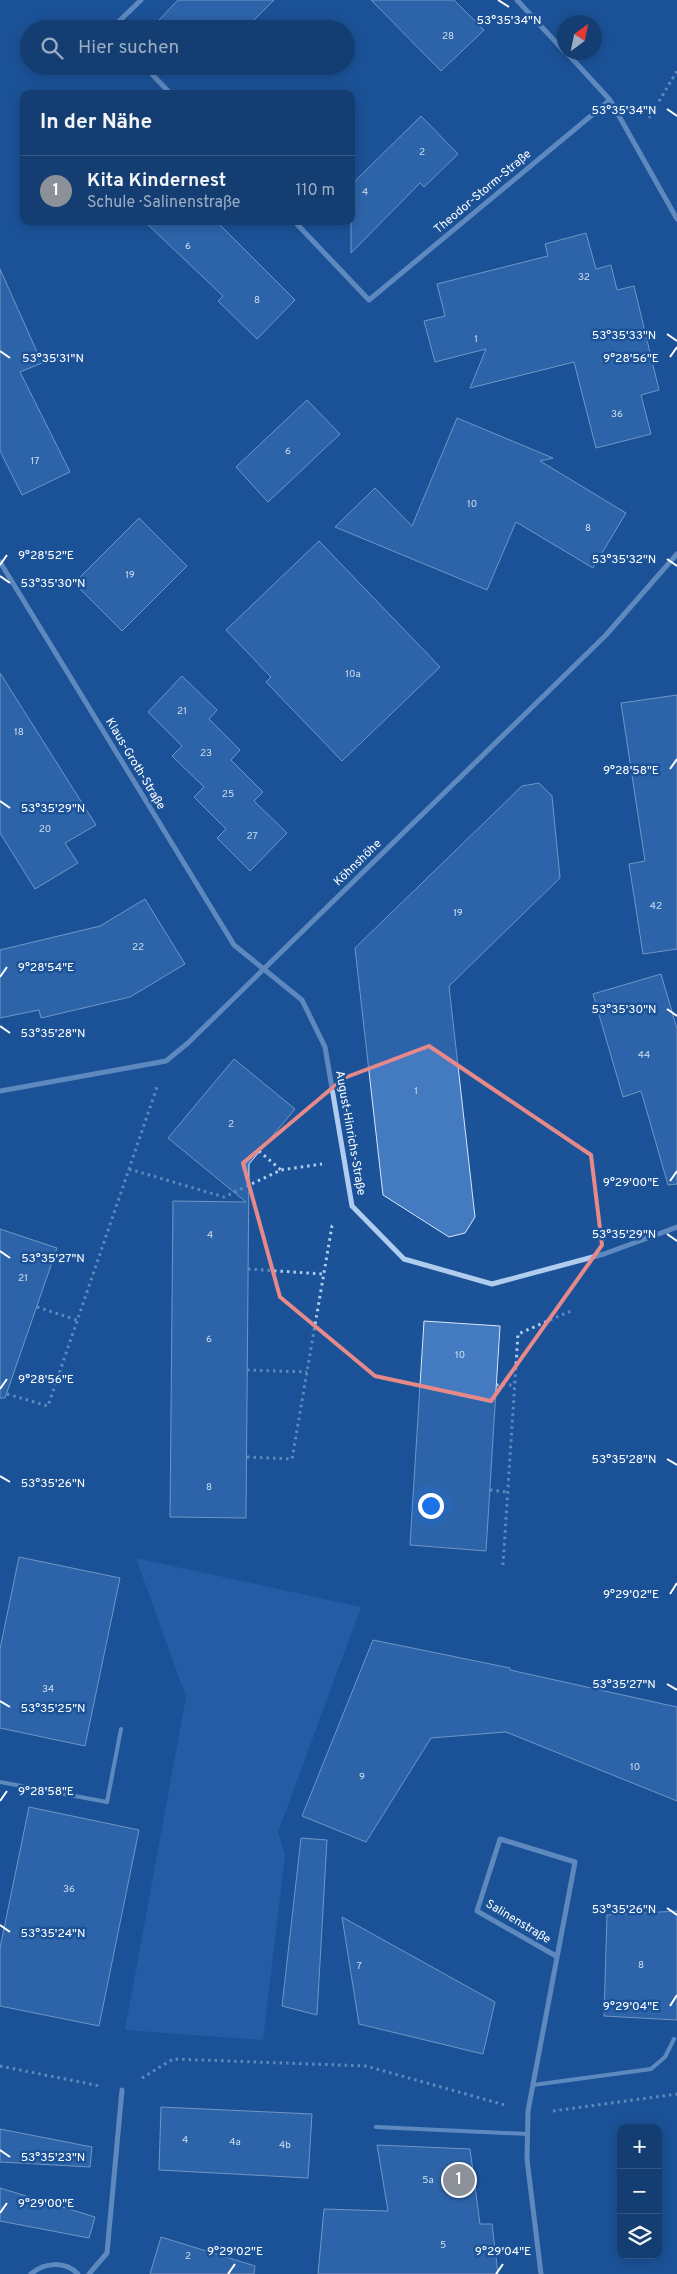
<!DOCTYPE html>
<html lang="de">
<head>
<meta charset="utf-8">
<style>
	:root { --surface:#143e72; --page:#1d4577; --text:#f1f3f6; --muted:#9daec4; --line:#335784; --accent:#8c9099 }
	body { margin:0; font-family:Overpass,sans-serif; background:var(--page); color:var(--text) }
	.controls { position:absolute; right:15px; bottom:15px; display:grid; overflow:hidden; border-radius:10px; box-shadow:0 2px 12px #0003 }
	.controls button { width:45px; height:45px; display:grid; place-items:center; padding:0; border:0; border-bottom:1px solid var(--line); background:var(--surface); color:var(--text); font:25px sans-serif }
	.compass { position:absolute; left:557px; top:15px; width:45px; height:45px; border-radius:50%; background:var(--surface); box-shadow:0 2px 12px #0003; rotate:33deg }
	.you { position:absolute; left:430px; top:1505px; width:18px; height:18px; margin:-12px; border:4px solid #fff; border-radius:50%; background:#1a73e8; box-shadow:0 0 0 8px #1a73e833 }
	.badge { display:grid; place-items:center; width:32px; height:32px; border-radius:50%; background:var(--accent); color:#fff; font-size:16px; font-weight:700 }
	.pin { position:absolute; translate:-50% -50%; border:2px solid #fff; box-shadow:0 1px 5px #0006 }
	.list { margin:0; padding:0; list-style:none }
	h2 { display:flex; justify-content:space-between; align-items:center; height:65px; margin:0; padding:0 20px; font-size:21px }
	h2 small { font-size:16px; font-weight:400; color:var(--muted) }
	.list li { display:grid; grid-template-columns:32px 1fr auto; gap:15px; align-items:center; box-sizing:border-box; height:70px; padding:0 20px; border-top:1px solid var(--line) }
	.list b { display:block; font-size:19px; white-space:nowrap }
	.list p { margin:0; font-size:16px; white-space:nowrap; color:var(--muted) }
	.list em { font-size:16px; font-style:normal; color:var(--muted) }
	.icon { flex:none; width:28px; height:28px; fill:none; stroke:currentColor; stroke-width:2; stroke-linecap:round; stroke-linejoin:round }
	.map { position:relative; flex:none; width:677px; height:2274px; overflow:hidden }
	.search { position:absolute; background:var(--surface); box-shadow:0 2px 12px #0003; left:20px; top:20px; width:335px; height:55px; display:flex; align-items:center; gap:12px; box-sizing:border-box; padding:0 18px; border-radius:28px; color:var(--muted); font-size:19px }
	.panel { position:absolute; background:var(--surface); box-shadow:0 2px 12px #0003; left:20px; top:90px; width:335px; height:135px; border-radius:10px }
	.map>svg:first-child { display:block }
</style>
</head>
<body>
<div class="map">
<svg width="677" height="2274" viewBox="0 0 677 2274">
	<rect width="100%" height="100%" fill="#1b5298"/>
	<!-- green -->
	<path fill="#2f6bb5" d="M136,1558L361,1607L278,1832L285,1855L263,2040L125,2030L186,1697Z"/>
	<!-- building -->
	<path fill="#447abf" stroke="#d6e7fb" d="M178,0H274L245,29H166L158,21Z
		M371,0H454L484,30L441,71Z
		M421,116L458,154L424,187L420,183L351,253V185Z
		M144,221H216L295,300L257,339L218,301L223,296Z
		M586,233L596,269L611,265L617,290L634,286L659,390L641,395L651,434L596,448L574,362L470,388L486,349L435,362L424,321L445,316L437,284L548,256L545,244Z
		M0,269L42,363L20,372L70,472L22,495L0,451Z
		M307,400L340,434L268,502L236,467Z
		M457,418L553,458L540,461L626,513L593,568L516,522L487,590L335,527L375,488L412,526Z
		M139,518L187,566L122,631L74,583Z
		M319,541L440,667L342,761L266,682L271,677L226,630Z
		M0,673L96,825L65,843L78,863L35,889L0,833Z
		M182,676L217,710L209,719L240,750L231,760L263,792L254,801L287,833L250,871L217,838L226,829L194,797L204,787L172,756L182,746L148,712Z
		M677,695V949L643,954L629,864L645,861L621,703Z
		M539,783L552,796L560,878L449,986L475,1217L465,1233L449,1237L383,1195L355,948L522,786Z
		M145,899L185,964L130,997L41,1018L39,1010L0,1018V950L100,926Z
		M661,974L677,1029V1184L668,1185L641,1091L623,1097L593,994Z
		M234,1059L295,1109L249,1164L246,1518L170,1517L173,1201L246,1202L168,1138Z
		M0,1229L57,1248L5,1398H0Z
		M424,1321L500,1326L486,1551L410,1545Z
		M19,1557L120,1578L85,1746L0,1728V1649Z
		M373,1640L510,1668V1670L677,1707V1801L506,1732L431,1738L366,1842L302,1816Z
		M29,1807L139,1830L99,2026L0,2006V1948Z
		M301,1838L327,1840L317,2015L282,2006Z
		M677,1911V2020L604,2016L607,1915Z
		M342,1917L495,2002L483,2054L359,2024Z
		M161,2107L312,2114L308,2178L159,2170Z
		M0,2129L92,2147L90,2167L0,2162Z
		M377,2145L470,2149L480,2224H492L498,2274H318L324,2209L388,2211Z
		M0,2188L95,2217L89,2238L0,2221Z
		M161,2237L255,2266L254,2274H150Z"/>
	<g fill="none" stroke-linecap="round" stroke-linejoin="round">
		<!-- path -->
		<path stroke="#b0cdf0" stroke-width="3" stroke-dasharray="2.5 4" stroke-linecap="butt" d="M649,118L677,71
			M259,1151L281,1170
			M129,1169L224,1197L281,1170L322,1164
			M248,1269L323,1274
			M37,1307L77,1320
			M247,1370L307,1372
			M496,1385H515
			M7,1394L48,1406L157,1087
			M247,1457L292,1459L332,1226L335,1223
			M490,1490L508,1492
			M503,1565L518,1334L571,1311
			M0,2066L100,2086
			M142,2078L173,2059L366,2066L505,2105
			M553,2111L677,2094"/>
		<!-- lane -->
		<path stroke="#b0cdf0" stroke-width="4" d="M0,1782L107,1802L121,1729
			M533,2085L651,2069L665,2057L674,2039
			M376,2127L528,2134"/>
		<!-- street -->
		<path stroke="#b0cdf0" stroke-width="5" d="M517,0L564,51
			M111,29L141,0
			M566,52L610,100L677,219
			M144,66L171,94
			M294,221L369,300L610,100
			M0,562L234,945L302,1000L325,1047L352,1206L404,1259L492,1284L604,1254L677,1227
			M0,1091L166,1061L188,1043L606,635L677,554
			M31,2274C45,2262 65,2261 78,2274
			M89,2274L107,2253L122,2090
			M541,2274L527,2159L528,2111L575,1862L500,1839L477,1911L556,1956"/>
	</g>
	<!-- marked area -->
	<path d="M0 0H677V2274H0ZM429,1046L591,1155L602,1245L491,1401L375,1376L280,1297L243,1163L344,1078Z" fill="#1b5298" fill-opacity=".55" fill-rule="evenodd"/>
	<path fill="none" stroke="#e88989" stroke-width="4" stroke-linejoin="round" d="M429,1046L591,1155L602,1245L491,1401L375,1376L280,1297L243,1163L344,1078Z"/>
	<!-- ticks -->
	<path fill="none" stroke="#fff" stroke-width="2" d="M498,0L509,7M667,109L677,116M667,334L677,341M0,351L10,358M670,357L677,347M667,559L677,566M0,565L7,555M0,576L10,583M670,769L677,759M0,801L10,808M0,977L7,967M667,1009L677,1016M0,1026L10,1033M670,1181L677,1171M667,1234L677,1241M0,1251L10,1258M0,1389L7,1379M667,1459L677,1465M0,1476L10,1482M670,1594L677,1583M667,1684L677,1690M0,1701L10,1707M0,1801L7,1791M667,1908L677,1915M0,1925L10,1932M670,2006L677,1995M0,2150L10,2157M0,2213L7,2203M228,2274L235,2264M496,2274L503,2264"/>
	<g text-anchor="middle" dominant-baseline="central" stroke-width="5" stroke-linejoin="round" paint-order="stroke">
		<!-- number labels -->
		<g font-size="10" fill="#d0deef">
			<text x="448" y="36">28</text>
			<text x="422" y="152">2</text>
			<text x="365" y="192">4</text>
			<text x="188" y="246">6</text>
			<text x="584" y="277">32</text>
			<text x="257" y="300">8</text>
			<text x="476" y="339">1</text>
			<text x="617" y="414">36</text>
			<text x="288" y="451">6</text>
			<text x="35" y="461">17</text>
			<text x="472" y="504">10</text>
			<text x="588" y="528">8</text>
			<text x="130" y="575">19</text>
			<text x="353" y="674">10a</text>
			<text x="182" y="711">21</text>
			<text x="19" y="732">18</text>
			<text x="206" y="753">23</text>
			<text x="228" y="794">25</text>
			<text x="45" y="829">20</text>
			<text x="252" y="836">27</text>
			<text x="656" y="906">42</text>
			<text x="458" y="913">19</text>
			<text x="138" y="947">22</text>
			<text x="644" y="1055">44</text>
			<text x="416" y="1091">1</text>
			<text x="231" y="1124">2</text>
			<text x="210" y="1235">4</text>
			<text x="23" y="1278">21</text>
			<text x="209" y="1339">6</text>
			<text x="460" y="1355">10</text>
			<text x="209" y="1487">8</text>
			<text x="48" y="1689">34</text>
			<text x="635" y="1767">10</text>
			<text x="362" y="1777">9</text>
			<text x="69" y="1889">36</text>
			<text x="641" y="1965">8</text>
			<text x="359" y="1966">7</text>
			<text x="185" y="2140">4</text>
			<text x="235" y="2142">4a</text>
			<text x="285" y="2145">4b</text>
			<text x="428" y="2180">5a</text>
			<text x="443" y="2245">5</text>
			<text x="188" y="2256">2</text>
		</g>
		<!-- street labels -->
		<g font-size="12" fill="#fff" stroke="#1b5298">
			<text transform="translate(483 192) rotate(-40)">Theodor-Storm-Straße</text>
			<text transform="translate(135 764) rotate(59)">Klaus-Groth-Straße</text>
			<text transform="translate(358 863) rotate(-44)">Köhnshöhe</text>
			<text transform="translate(350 1133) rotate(80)">August-Hinrichs-Straße</text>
			<text transform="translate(518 1922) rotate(31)">Salinenstraße</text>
		</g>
	</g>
	<g font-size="12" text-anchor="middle" fill="#fff" stroke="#1b5298" stroke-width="5" stroke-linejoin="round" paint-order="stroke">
		<text x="509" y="24">53°35'34"N</text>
		<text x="624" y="114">53°35'34"N</text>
		<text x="624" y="339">53°35'33"N</text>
		<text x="631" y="362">9°28'56"E</text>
		<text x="53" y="362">53°35'31"N</text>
		<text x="46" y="559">9°28'52"E</text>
		<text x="624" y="563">53°35'32"N</text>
		<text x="53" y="587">53°35'30"N</text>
		<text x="631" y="774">9°28'58"E</text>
		<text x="53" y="812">53°35'29"N</text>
		<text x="46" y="971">9°28'54"E</text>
		<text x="624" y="1013">53°35'30"N</text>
		<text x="53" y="1037">53°35'28"N</text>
		<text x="631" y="1186">9°29'00"E</text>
		<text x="624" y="1238">53°35'29"N</text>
		<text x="53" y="1262">53°35'27"N</text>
		<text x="46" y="1383">9°28'56"E</text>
		<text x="624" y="1463">53°35'28"N</text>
		<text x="53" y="1487">53°35'26"N</text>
		<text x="631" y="1598">9°29'02"E</text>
		<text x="624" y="1688">53°35'27"N</text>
		<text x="53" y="1712">53°35'25"N</text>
		<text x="46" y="1795">9°28'58"E</text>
		<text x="624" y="1913">53°35'26"N</text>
		<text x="53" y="1937">53°35'24"N</text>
		<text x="631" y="2010">9°29'04"E</text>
		<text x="53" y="2161">53°35'23"N</text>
		<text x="46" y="2207">9°29'00"E</text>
		<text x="235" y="2255">9°29'02"E</text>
		<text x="503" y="2255">9°29'04"E</text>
	</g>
</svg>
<div class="controls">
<button>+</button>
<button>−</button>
<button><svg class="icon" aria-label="layers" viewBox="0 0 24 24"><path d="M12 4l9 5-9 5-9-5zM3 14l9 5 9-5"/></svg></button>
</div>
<svg class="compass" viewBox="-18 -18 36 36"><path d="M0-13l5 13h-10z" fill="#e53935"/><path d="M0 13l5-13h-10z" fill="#9daec4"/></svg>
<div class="you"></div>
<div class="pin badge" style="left:459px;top:2180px">1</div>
<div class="search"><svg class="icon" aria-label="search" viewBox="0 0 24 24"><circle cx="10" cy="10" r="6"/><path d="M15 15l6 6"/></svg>Hier suchen</div>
<section class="panel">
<h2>In der Nähe<small></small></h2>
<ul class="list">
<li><span class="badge">1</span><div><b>Kita Kindernest</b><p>Schule · Salinenstraße</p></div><em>110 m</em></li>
</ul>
</section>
</div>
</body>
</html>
